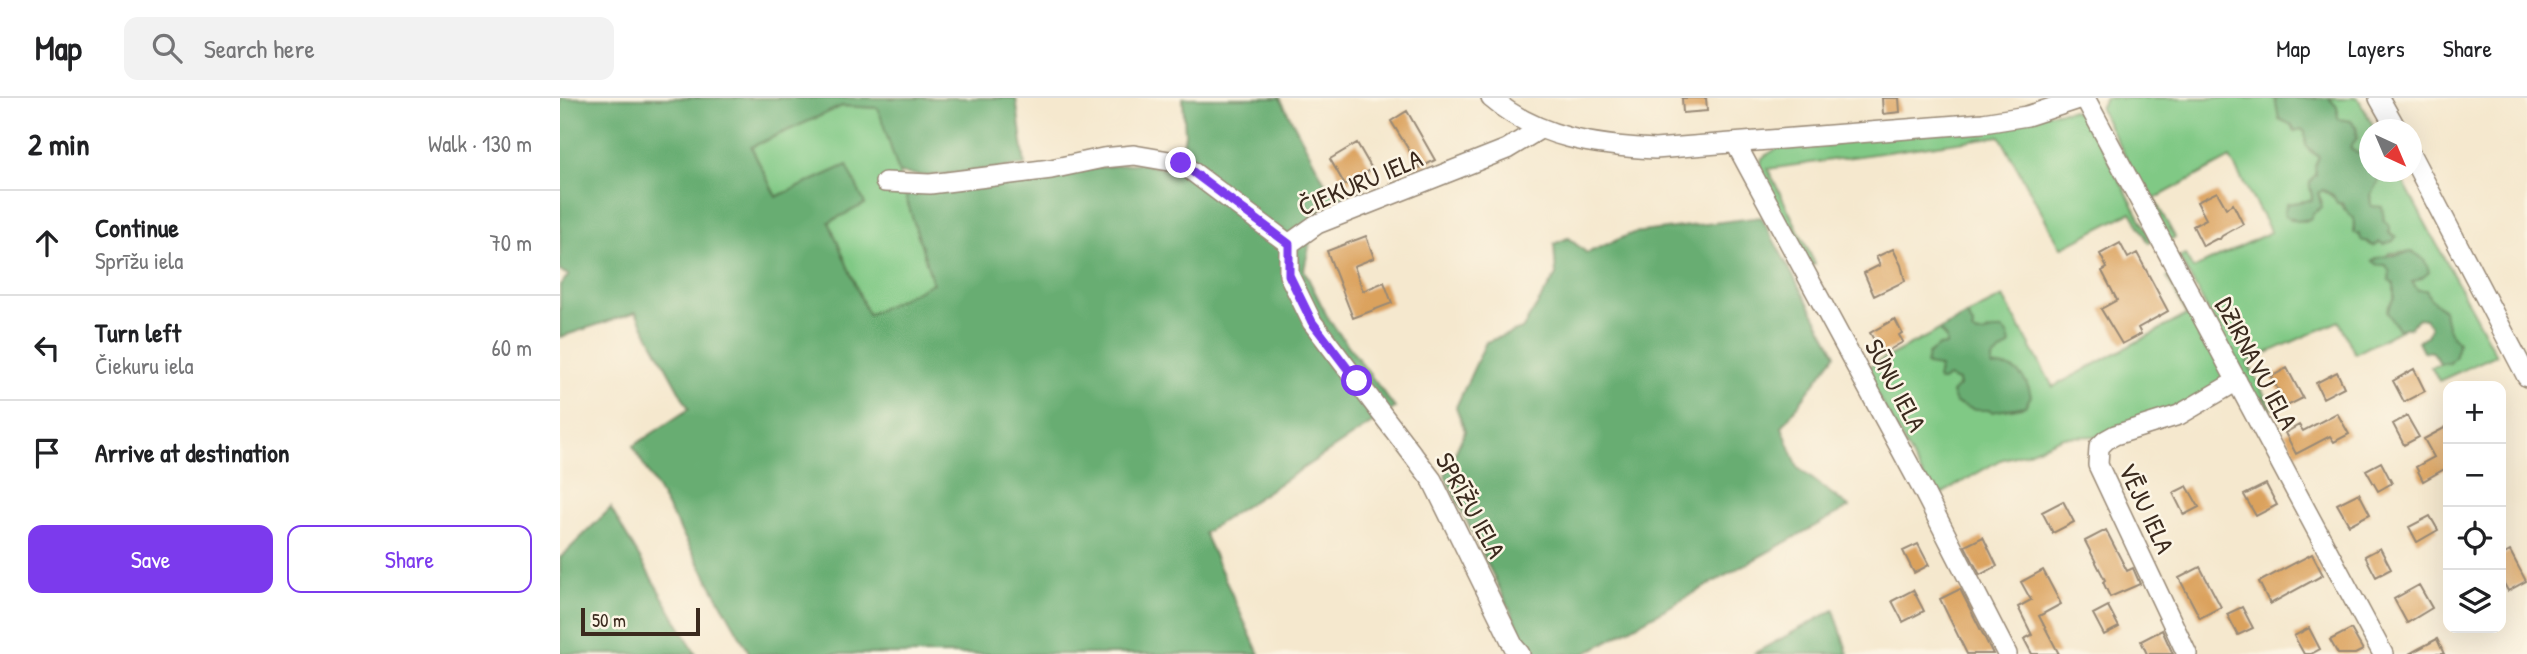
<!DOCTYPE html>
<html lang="en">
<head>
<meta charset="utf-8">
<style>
	:root { --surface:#fff; --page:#f2f2f2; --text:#202124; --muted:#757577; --line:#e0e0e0; --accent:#7c3aed }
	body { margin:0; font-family:"Patrick Hand",sans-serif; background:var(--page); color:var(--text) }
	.controls { position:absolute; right:21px; bottom:21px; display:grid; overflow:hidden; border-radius:14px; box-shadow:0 7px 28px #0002 }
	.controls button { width:63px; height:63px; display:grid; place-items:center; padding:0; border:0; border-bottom:2px solid var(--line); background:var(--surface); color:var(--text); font:35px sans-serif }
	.compass { position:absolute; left:1799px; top:21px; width:63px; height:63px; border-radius:50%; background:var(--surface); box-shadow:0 7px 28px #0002; rotate:136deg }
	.scale { position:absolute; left:21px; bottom:18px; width:119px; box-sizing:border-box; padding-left:7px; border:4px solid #3b2a1e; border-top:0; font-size:19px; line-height:24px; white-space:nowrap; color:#3b2a1e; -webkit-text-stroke:5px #fcf5e5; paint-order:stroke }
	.stop { position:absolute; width:21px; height:21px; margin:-16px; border:5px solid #7c3aed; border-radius:50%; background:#fff }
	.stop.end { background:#7c3aed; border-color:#fff; box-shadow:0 2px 7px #0008 }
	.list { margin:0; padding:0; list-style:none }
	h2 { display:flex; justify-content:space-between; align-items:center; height:91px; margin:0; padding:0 28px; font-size:30px }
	h2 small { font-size:23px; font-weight:400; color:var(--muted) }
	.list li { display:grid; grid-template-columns:46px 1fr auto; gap:21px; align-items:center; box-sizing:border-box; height:105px; padding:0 28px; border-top:2px solid var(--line) }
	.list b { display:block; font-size:26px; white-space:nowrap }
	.list p { margin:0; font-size:23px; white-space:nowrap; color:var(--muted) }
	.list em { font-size:23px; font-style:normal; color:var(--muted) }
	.actions { display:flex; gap:14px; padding:21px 28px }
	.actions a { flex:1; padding:16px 0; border:2px solid var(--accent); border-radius:14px; text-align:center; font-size:24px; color:var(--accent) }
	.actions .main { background:var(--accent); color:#fff }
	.icon { flex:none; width:38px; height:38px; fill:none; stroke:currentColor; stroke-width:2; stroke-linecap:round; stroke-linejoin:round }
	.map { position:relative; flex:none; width:1967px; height:556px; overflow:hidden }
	header { display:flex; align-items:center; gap:42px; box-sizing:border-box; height:98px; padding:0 35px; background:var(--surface); border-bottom:2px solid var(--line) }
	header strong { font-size:33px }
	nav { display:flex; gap:38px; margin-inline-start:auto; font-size:24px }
	.search { width:490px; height:63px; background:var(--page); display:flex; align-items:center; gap:18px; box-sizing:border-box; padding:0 24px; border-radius:14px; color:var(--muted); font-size:26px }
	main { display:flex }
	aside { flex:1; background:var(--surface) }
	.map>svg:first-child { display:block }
</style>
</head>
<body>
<header>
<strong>Map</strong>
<div class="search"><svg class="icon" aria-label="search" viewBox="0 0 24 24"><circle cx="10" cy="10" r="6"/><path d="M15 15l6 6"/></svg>Search here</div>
<nav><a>Map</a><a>Layers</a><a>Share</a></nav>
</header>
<main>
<aside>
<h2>2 min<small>Walk · 130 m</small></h2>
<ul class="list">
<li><svg class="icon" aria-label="ahead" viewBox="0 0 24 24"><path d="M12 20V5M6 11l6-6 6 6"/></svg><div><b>Continue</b><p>Sprīžu iela</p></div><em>70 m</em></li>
<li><svg class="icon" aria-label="left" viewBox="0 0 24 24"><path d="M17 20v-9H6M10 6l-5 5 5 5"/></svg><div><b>Turn left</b><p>Čiekuru iela</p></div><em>60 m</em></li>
<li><svg class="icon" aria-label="arrive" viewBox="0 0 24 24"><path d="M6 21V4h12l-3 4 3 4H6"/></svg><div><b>Arrive at destination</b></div></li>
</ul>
<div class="actions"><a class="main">Save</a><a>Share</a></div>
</aside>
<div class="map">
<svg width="1967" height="556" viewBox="0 0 1967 556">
	<rect width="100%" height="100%" fill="#fcf5e5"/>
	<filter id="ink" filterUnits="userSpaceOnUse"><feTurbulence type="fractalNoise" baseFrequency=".0143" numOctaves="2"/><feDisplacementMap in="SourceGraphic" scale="14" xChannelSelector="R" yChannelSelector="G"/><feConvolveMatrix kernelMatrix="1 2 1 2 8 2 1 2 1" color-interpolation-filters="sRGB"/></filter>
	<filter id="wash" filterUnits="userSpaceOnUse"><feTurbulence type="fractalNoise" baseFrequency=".00686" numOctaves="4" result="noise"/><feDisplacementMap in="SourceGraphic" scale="28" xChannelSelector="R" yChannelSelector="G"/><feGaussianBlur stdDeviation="1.57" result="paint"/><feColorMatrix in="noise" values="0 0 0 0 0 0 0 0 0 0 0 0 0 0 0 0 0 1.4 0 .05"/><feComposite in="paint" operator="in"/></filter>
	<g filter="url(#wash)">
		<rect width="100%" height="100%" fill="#f5e8ce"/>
		<!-- green -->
		<path fill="#80c985" stroke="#5e7a52" stroke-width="2" d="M1545,0H1716L1719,18L1745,33V43L1750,53L1759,59C1756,73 1750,89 1752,102L1727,106L1730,122L1746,123L1754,114L1759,112L1762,104L1758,95L1762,92C1780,100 1781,112 1795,120L1793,132L1811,147L1814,148L1820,143L1823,146L1833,143L1832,137L1817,110L1811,109L1810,97L1819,82L1817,74H1838L1936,257L1879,283L1871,269L1884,266L1890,240L1881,210L1856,190L1852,183L1857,181L1863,161L1853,154L1829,155L1822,167H1826L1831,174L1829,182L1834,186V199L1827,211L1838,231H1843L1795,256L1779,223L1687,264L1712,311L1710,312L1703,300L1695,299L1619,159L1625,157L1633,171L1711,134L1670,60L1594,101L1615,139L1610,142L1540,11Z
			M1769,0H1798L1815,31L1810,32L1809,62L1792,52L1790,49L1797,36L1796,28L1778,21V13L1768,2Z
			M282,8L319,10L373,186L308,217L269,124L287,67L216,99L191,49Z
			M1512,12L1526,18L1592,143L1589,145L1571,114L1501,150L1440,38L1208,71L1255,166L1248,168L1199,73L1202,60L1219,49Z
			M1610,177L1644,237L1639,240L1646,251L1650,249L1666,279L1654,294L1540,338L1503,339L1466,355L1440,362L1378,398H1374L1298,263L1303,260L1308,269L1379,232L1386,240V247L1376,267L1380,269L1378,274L1398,283L1400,305C1421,314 1444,314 1465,308L1432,269V261L1439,254L1428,233L1423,237L1412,234L1413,228L1407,217L1443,199L1493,289L1627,217L1607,179Z"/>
		<!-- forest -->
		<path fill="#68ad72" stroke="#526c48" stroke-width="2" d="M0,0H456L465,67L367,78L339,75L318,10L282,8L191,49L216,99L287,67L305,106L269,124L308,217L373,185L344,93L578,65L618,74L625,36L623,0H720L769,92L780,87L788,101L756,117L744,172L769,222L835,310L644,435L699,556H190L73,348L129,311L76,214L0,239V187L9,177L0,173Z
			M1769,0L1777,9L1778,21L1791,23L1796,29L1797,40L1790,49L1792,52L1809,62L1810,74H1817L1819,82L1810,97L1811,108L1822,109L1824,122L1829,128V135L1836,139L1833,143L1823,146L1820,144L1814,148L1807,143H1802L1799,136L1794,135V120L1789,117L1782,105H1777L1773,97L1763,92L1758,95L1762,109L1753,115L1750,121L1737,123L1725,118L1724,114L1727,106L1752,102C1753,91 1744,86 1756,77L1755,68L1759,59L1746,48L1745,33L1741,31L1735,33L1732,27L1719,21L1715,0Z
			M1201,119L1276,256L1222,329L1238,370L1289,409L1024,556H978L965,543L885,378L905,333L896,309L926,244L962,231L996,177L994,146L1008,140L1027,155L1073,135Z
			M1848,154C1859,154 1867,164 1869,174L1862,180L1852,184L1858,192H1866L1869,199L1884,213C1886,226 1888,235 1898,244L1896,258L1890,265L1880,266L1873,254L1863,253L1858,243L1867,238L1871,229L1865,221L1859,220L1850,229L1838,231L1827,214L1834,199V186L1829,182L1830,174L1826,167H1818L1813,163C1825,154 1837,160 1848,154Z
			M1407,217L1413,228L1412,234C1426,243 1446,216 1450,247L1432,261V269C1453,265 1467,278 1471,298L1465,308L1432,314L1428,312H1415L1396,305L1392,295L1399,288L1398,283L1388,279L1383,283H1379L1377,280L1380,269L1366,267L1368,256L1379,248L1386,247V240L1379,232Z
			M51,410V411L136,556H0V460Z
			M1274,512L1288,556H1193Z"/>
		<g id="blocks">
			<!-- building -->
			<path fill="#dba25d" d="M1122,0H1146L1147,13L1123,15Z
				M1322,0H1339L1340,14L1323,16Z
				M847,13L875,62L860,70L831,23Z
				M797,45L812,71L785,87L770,61Z
				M1657,94L1666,110L1673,106L1683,126L1662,138L1660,141H1656L1643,148L1633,128L1646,121L1637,104Z
				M806,138L814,160L794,168L803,193L824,184L832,205L793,220L767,153Z
				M1560,145L1568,160L1577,155L1608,213L1578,230L1581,236L1562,246L1541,211L1557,202L1542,173L1547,170L1540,156Z
				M1333,151L1341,167L1345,183L1314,198L1304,175L1320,167L1316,159Z
				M1335,221L1342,235L1339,237L1343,244L1322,256L1310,235Z
				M1727,270L1743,300L1727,308L1711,279Z
				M1854,271L1865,293L1844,304L1833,283Z
				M1777,274L1784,289L1763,300L1756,285Z
				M1777,315L1789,336L1774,344L1770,338L1736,356L1725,335L1739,327L1743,333Z
				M1847,318L1859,339L1844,347L1833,326Z
				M1888,328V369L1863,383L1856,369L1874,359L1864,341Z
				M1821,364L1832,385L1818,393L1806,372Z
				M1706,386L1717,407L1696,418L1684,397Z
				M1627,388L1639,409L1624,417L1613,395Z
				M1799,395L1810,416L1789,427L1777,406Z
				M1503,403L1514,424L1493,435L1482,414Z
				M1870,418L1878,432L1857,444L1849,429Z
				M1546,432L1567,473L1573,470L1580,486L1550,499L1543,484L1545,482L1525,443Z
				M1423,439L1437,468L1420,477L1405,448Z
				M1358,446L1369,467L1354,475L1343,453Z
				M1820,450L1831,471L1816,479L1805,458Z
				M1950,453L1966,483L1948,493L1941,480V458Z
				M1752,456L1763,477L1710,506L1699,484Z
				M1640,469L1661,509L1640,520L1619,480Z
				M1483,472L1501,506L1479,518L1499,556H1472L1464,541L1472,537L1458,509L1471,502L1461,484Z
				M1859,487L1872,510L1847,525L1834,501Z
				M1400,491L1433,556H1407L1380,501Z
				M1353,492L1364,513L1343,524L1332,503Z
				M1548,508L1559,529L1544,537L1533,516Z
				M1682,509L1693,530L1678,537L1667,516Z
				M1749,530L1760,551L1751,556H1744L1734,538Z
				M1791,531L1803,552L1795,556H1778L1770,542Z
				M1602,532L1613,556H1587L1581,543Z
				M1877,541L1884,556H1849Z"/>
		</g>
	</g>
	<g filter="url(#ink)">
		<use href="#blocks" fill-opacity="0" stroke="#988976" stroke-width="2"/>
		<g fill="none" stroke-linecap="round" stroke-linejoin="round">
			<!-- minor casing -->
			<g stroke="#988976" stroke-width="22">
				<path id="minor" d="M931,0C977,40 1037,48 1095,51L1423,25L1467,18L1522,0
					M1525,0L1823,556
					M1819,0L1837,32
					M1176,46L1364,394L1447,556
					M1852,59L1967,279
					M325,84L370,86L491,71L543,60L574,57L621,65L729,146
					M729,146V177L752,224L872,382L954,549L960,556
					M729,146L757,126L947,51L980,31
					M1627,556L1538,367L1539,349L1546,342L1555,337L1619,317L1677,283"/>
			</g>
			<!-- minor -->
			<use href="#minor" stroke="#fff" stroke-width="19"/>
		</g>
	</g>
	<g fill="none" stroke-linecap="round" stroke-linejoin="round" filter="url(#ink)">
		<!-- route -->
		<path stroke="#7c3aed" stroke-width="9" d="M621,65L729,146V177L752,224L797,283"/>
	</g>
	<g text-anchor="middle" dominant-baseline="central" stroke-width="5" stroke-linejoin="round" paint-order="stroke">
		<!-- street labels -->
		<g font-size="26" fill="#3b2a1e" stroke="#fcf5e5">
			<text transform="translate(800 84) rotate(-23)">ČIEKURU IELA</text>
			<text transform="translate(1697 265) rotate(62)">DZIRNAVU IELA</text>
			<text transform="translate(1336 287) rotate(62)">SŪNU IELA</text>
			<text transform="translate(911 407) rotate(61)">SPRĪŽU IELA</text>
			<text transform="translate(1587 410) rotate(65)">VĒJU IELA</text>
		</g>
	</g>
</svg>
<div class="controls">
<button>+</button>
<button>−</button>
<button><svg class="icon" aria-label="locate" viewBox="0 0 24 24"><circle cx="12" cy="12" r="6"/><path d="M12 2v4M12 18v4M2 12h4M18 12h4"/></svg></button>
<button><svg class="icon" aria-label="layers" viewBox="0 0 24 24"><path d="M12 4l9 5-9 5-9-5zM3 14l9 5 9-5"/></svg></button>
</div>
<svg class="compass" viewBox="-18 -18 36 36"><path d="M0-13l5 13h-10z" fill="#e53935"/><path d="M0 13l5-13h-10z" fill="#757577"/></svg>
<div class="scale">50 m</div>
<div class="stop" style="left:797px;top:283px"></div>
<div class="stop end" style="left:621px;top:65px"></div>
</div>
</main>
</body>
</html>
